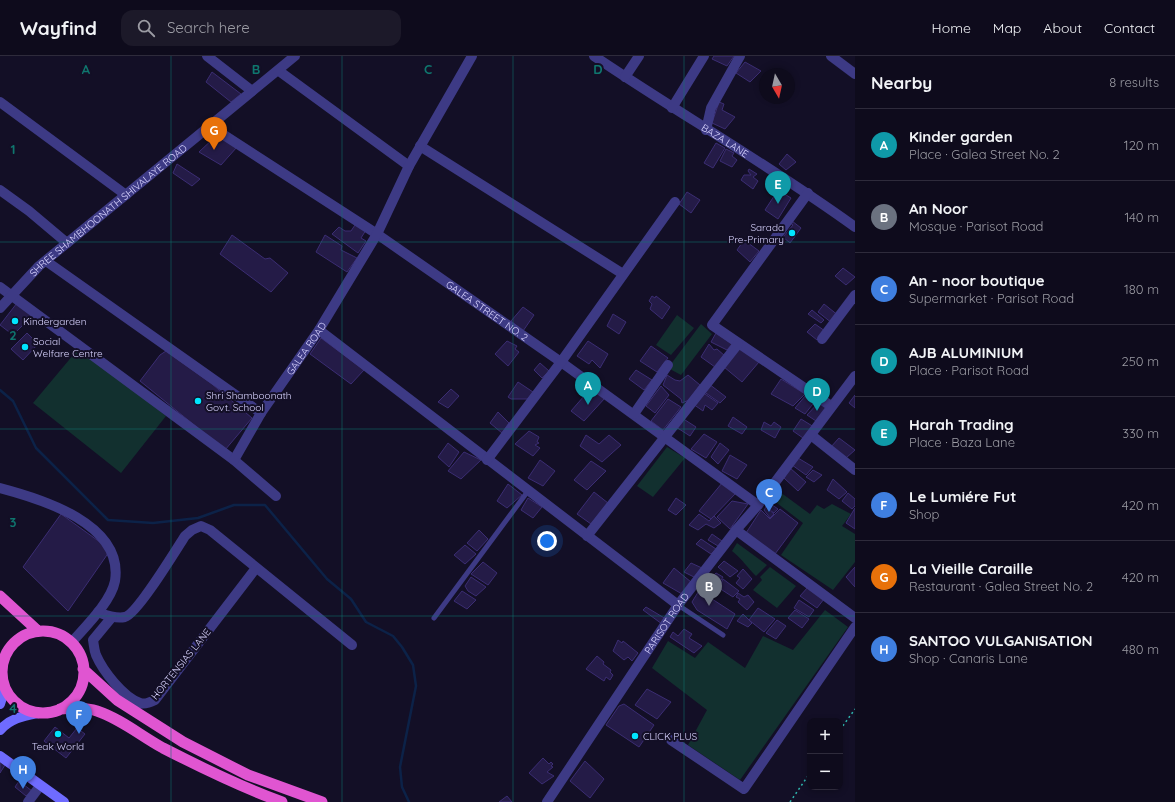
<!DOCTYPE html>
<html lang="en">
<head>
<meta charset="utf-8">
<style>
	:root { --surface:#0e0b1c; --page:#1c1929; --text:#f1f3f6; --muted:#9b9ba3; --line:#2e2b3b; --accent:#00e5ff }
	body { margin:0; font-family:Quicksand,sans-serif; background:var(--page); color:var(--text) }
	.controls { position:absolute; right:12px; bottom:12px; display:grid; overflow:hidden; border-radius:8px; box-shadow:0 2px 6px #0003 }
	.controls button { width:36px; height:36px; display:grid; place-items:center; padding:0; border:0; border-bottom:1px solid var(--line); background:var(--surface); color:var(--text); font:20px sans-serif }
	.compass { position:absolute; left:759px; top:12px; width:36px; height:36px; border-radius:50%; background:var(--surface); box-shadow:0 2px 6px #0003; rotate:171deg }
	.you { position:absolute; left:547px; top:485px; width:14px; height:14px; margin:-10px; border:3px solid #fff; border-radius:50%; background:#1a73e8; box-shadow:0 0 0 6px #1a73e833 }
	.badge { display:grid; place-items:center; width:26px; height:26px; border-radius:50%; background:var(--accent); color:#fff; font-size:13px; font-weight:700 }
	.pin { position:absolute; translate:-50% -33px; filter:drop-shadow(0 1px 2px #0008) }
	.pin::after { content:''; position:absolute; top:21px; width:14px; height:12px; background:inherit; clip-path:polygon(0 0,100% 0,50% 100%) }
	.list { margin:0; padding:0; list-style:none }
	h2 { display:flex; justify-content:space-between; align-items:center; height:52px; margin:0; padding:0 16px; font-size:17px }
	h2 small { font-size:13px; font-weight:400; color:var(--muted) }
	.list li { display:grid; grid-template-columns:26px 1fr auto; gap:12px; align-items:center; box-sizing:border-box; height:72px; padding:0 16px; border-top:1px solid var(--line) }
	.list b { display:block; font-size:15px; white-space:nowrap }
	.list p { margin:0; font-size:13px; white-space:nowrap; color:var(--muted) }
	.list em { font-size:13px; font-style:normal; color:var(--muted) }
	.icon { flex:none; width:22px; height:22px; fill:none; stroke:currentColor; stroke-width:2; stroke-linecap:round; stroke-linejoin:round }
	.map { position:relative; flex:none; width:855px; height:746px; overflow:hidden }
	header { display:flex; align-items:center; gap:24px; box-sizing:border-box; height:56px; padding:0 20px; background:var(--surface); border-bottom:1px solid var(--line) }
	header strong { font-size:19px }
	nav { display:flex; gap:22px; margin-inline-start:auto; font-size:14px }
	.search { width:280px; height:36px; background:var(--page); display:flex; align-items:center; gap:10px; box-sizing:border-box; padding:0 14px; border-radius:12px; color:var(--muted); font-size:15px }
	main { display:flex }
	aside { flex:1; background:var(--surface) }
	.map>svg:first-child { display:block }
</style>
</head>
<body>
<header>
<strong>Wayfind</strong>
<div class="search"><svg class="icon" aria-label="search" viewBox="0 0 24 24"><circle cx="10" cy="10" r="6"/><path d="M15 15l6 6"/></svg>Search here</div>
<nav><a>Home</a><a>Map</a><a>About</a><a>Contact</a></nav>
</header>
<main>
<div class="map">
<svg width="855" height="746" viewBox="0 0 855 746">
	<rect width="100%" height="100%" fill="#130f26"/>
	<!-- green -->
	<path fill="#12302f" d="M677,259L694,272L671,299L656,289Z
		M701,268L712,278L681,319L668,312Z
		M79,292L166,360L121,417L33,347Z
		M667,391L685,402L653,441L637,430Z
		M780,436L810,458L817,449L824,453L832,448L851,458L842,470L855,478V506L833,534L781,499L803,467L773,444Z
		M737,487L767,509L756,520C747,511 742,503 732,495Z
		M770,511L796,530L777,552L753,534L762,524L760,521Z
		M825,554L848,571L740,724L688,689L707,654L652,612L668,585L695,602L708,586L745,612L763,580L793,594Z"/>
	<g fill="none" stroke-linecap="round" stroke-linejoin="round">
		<!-- stream -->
		<path stroke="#0c2248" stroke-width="2.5" d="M0,334L13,345L36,392L108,464L153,467L198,462L234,449H265L327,523L351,543L366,566L393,580L402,591L413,609L416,630L400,711L402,731L409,746"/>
	</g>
	<!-- building -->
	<path fill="#241b47" stroke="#3b2d73" d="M714,0H734L727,10L712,3Z
		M745,6L761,15L750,26L736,17Z
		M212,16L241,38L231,46L206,26Z
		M719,46L724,48L722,54L735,61L725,73L712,67Z
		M216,80L237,91L221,109L199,96Z
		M716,87L725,92L713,112L704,107Z
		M726,93L734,97L732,100L737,104L732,111L720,105Z
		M787,98L796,106L786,114L779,108Z
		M177,108L200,123L192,130L173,117Z
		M749,113L757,118L753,121L758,125L753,133L741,124L744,119H751L748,115Z
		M778,134L791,142L778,163L765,154Z
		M687,136L700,144L691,157L679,148Z
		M792,165L801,172L790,187L783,181L793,169L790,167Z
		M355,169L366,174L361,182L366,185L358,197L332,178L339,171L345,175H351Z
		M232,179L265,203L270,202L288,217L271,236L220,198Z
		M325,179L342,190L341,194L357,202L347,216L316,196Z
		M744,184L759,195L750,206L737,194Z
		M843,212L855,221L846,229L835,220Z
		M652,240L655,242L656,240L670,251L662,263L650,253L652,248L649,245Z
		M17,247L33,259L13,279L0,269Z
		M824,248L839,260L832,267L818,256Z
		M523,251L534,259L523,275L511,265Z
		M812,254L824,264L821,267L808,258Z
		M613,258L626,266L619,278L607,270Z
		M815,268L825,275L817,284L807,276Z
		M27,277L38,288L23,304L11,293Z
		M716,277L732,288L727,294L711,286Z
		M321,282L364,314L351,328L310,298Z
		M507,285L517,290L515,293L519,296L508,310L495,298Z
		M588,285L608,298L600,312L592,304L589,308L577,300Z
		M709,288L714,294L717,293L725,300L715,311L701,301Z
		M651,290L668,302L657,316L640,305Z
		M739,290L759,306L742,326L724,311Z
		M166,295L212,328L252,362L225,394L140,325L160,299Z
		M540,307L549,315L542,322L534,314Z
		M636,314L652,324L644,334L629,323Z
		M667,319L675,324L680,325L688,319L700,329L689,344L682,347L681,343L663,329Z
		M781,323L805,338L793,350L771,338Z
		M518,326L533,336L528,343H511L508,341Z
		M709,328L726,341L720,347L703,335Z
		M661,330L669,339L655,357L646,350Z
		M591,332L605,342L584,365L571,355Z
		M451,333L459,340L448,352L438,346Z
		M702,336L718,347L712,354L705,349L703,355L693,348Z
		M806,339L816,344L805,358L795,352Z
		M855,339V352L849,347Z
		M668,343L681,351L663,374L651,365Z
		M819,346L828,351L816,365L807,359Z
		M498,356L509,367L502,377L490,367Z
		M733,361L747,371L742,378L728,370Z
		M682,362L696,371L690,380L676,371Z
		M801,363L814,371L803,382L793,375Z
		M764,366L771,370L774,366L781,371L775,382L761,374Z
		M529,375L539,381L537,386L539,387L535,389L540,392L533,400L515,388Z
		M704,378L717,386L706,402L691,393Z
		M586,379L599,388L609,379L621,389L602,406L580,390Z
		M839,382L855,394L846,402L830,392Z
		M448,387L459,396L449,411L438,401Z
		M720,387L729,394L718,408L711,401Z
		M464,396L481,404L461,423L448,415Z
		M730,399L747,409L737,423L722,415Z
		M798,402L813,411L806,419L792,409Z
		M540,404L555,415L543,430L528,422Z
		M591,405L606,415L587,434L574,424Z
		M790,412L806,426L798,435L784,422Z
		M813,414L822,419L814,426L806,421Z
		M833,423L847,436L839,443L827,434Z
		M722,427L736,437L711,463L699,455Z
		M508,428L522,439L507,452L497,445Z
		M594,436L608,447L591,468L577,458Z
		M848,437L855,443V450L852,453L842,445Z
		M528,442L542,451L533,462L521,454Z
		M676,442L686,449L676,459L668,454Z
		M732,445L748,448L730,473L717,461Z
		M768,446L778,453L774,457L765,450Z
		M766,451L774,458L770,462L764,454Z
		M855,452V473L846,467Z
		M780,453L798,467L775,498L746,477L761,454L770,463Z
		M61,458L104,489L109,496L68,555L23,511Z
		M699,458L709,465L714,460L721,467L714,472L706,468L698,474L689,469Z
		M479,474L488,483L477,495L467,487Z
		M712,478L722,485L718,490L708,484Z
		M701,483L716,493L711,498L696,488Z
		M465,489L476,498L465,508L454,499Z
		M724,505L738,515L730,521L718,511Z
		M483,506L497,517L488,529L471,518Z
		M691,507L702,512L694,521L684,516Z
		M855,511V531L846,521Z
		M674,512L691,526L682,538L663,527Z
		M743,513L752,523L743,533L736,527L740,522L737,520Z
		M716,517L723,521L718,529L710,523Z
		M471,521L486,531L476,540L468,535L465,530Z
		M723,523L739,535L733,541L719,532Z
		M808,531L824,543L817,552L800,540Z
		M700,533L706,535L709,541L735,558L727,573L697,554L692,546Z
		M462,535L476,544L467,553L454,545Z
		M738,537L744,541L748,539L754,546L747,554L738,546L740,543L736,541Z
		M799,544L814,554L809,561L794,552Z
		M646,551L666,563L662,568L643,554Z
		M758,552L775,563L764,576L749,564Z
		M795,554L809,563L802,572L788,562Z
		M743,558L752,567L748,571L737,565Z
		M777,564L786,570L776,583L766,577Z
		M684,573L692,578L689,582L702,590L694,597L670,581L673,576L678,580Z
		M618,584L622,587L623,585L638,597L632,605L628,601L624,604L613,595Z
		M597,600L604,606L603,608L611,614L610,616L613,619L610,624L606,621L604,625L586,613Z
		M647,633L671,646L657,663L635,649Z
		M624,648L654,669L639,691L606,669L619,650Z
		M55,671L69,682L77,672L85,678L66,702L44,685Z
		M543,702L549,708L551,706L553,708L551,710L553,711L547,716L554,720L542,728L529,717Z
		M0,705L5,709L0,717Z
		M585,705L604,723L590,742L570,725Z
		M19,725L32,735L26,740L15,731Z
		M507,740L512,746H499Z"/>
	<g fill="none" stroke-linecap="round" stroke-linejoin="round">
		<!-- path -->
		<path stroke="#2fb8b0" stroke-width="1.5" stroke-dasharray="2 3" stroke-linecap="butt" d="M840,674L855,653
			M790,746L810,717"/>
		<!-- service -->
		<path stroke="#3d3a85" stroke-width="5" d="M678,549L723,579
			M434,562L528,435"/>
		<!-- minor -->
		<g stroke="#3d3a85" stroke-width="10">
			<path d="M207,0L252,35"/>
			<path id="s1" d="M594,0C680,58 771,110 855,171"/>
			<path d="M831,0L855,18"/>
			<path d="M279,15L409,110"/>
			<path d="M625,21L639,0"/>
			<path d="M0,46L126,139"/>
			<path d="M672,52L704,0"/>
			<path id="s2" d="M210,70L377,178L561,306L758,449"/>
			<path d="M706,74L711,52L740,0"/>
			<path d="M420,90L623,218"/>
			<path d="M0,134L29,155L67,187"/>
			<path d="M808,137L712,269L831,350"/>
			<path d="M46,205L261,357"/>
			<path d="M0,231L234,404L276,440"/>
			<path d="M319,274L678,549"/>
			<path d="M822,283L855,239"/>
			<path d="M634,358L668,309"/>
			<path d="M811,379L855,414"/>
			<path id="s3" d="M234,404L261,357L319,274L377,178L409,110L472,0"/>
			<path d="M487,404L561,306L675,146"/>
			<path d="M736,474L855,562"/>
			<path d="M587,480L738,288"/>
			<path d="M98,556C106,559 115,563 125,561C137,558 176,494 185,480L192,474L201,470L210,474L352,589"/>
			<path d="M112,561L93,584C94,589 94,594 96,599C103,615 123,641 140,647C145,649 151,646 155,644L256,512"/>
			<path d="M671,684L744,733L855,571"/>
			<path d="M28,746L40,730"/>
			<path id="s4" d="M547,746L678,549L736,474L758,449L855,320"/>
		</g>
		<!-- tertiary -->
		<g stroke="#3d3a85" stroke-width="10">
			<path id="s5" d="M0,252L39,210L295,0"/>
			<path d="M0,432C42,443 124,468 115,525C111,546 85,571 71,587"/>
		</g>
		<!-- secondary -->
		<path stroke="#6f6bff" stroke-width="10" d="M0,648L5,632
			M0,674C11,662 23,660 38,657
			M0,700L64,746"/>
		<!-- trunk -->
		<path stroke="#e055d1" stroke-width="11" d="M0,540L38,575
			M2 616a41 41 0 1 1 82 0a41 41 0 1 1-82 0Z
			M83,613L117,644L183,686L248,719L322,746
			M60,653C72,652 85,651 97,655C121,663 141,680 163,692C202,712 241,731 282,746"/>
	</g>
	<!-- grid -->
	<path fill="none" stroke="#0f766e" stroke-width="1" stroke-opacity="0.55" d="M171,0V746M342,0V746M513,0V746M684,0V746M0,186H855M0,373H855M0,560H855"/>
	<!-- markers -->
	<g fill="#00e5ff" stroke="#130f26" stroke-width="1.5">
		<circle cx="792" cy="177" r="4"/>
		<circle cx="15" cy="265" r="4"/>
		<circle cx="25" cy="291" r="4"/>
		<circle cx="198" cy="345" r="4"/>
		<circle cx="58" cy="678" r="4"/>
		<circle cx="635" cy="680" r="4"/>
	</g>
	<g text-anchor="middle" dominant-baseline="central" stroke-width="4" stroke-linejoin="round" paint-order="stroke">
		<!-- street labels -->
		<g font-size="10" fill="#d9d4ff" stroke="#130f26">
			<text stroke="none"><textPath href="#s1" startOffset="156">BAZA LANE</textPath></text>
			<text stroke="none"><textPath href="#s5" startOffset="146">SHREE SHAMBHOONATH SHIVALAYE ROAD</textPath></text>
			<text stroke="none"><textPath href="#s2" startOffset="333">GALEA STREET NO. 2</textPath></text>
			<text stroke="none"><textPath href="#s3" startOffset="133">GALEA ROAD</textPath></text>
			<text stroke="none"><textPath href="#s4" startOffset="215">PARISOT ROAD</textPath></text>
			<text transform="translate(181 608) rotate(-51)">HORTENSIAS LANE</text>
		</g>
		<!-- poi labels -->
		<g font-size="10" fill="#d9d4ff" stroke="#130f26" text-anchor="start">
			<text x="784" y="171" text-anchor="end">Sarada<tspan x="784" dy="12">Pre-Primary</tspan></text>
			<text x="23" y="265">Kindergarden</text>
			<text x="33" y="285">Social<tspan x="33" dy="12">Welfare Centre</tspan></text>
			<text x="206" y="339">Shri Shamboonath<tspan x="206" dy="12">Govt. School</tspan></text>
			<text x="643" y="680">CLICK PLUS</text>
			<text x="58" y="690" text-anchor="middle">Teak World</text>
		</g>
	</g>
	<g font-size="13" text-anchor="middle" font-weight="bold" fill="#0f766e" stroke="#130f26" stroke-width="4" stroke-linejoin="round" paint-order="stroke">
		<text x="86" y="18">A</text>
		<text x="256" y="18">B</text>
		<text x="428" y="18">C</text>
		<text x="598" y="18">D</text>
		<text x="13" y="98">1</text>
		<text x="13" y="284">2</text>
		<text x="13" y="471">3</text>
		<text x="13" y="657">4</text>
	</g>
</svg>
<div class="controls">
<button>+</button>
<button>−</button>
</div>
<svg class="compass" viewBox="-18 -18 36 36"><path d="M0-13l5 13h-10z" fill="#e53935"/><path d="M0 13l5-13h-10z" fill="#9b9ba3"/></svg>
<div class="you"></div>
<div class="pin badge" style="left:588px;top:349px;background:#0f9aa8">A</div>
<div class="pin badge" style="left:709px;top:550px;background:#6b7280">B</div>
<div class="pin badge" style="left:769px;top:456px;background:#3f7fe0">C</div>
<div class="pin badge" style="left:817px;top:355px;background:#0f9aa8">D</div>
<div class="pin badge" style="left:778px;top:148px;background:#0f9aa8">E</div>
<div class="pin badge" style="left:79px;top:678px;background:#3f7fe0">F</div>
<div class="pin badge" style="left:214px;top:94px;background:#e8710a">G</div>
<div class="pin badge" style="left:23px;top:733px;background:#3f7fe0">H</div>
</div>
<aside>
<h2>Nearby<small>8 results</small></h2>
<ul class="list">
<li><span class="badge" style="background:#0f9aa8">A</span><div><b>Kinder garden</b><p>Place · Galea Street No. 2</p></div><em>120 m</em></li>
<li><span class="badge" style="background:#6b7280">B</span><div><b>An Noor</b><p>Mosque · Parisot Road</p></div><em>140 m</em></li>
<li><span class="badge" style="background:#3f7fe0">C</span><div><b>An - noor boutique</b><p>Supermarket · Parisot Road</p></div><em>180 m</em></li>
<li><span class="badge" style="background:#0f9aa8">D</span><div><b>AJB ALUMINIUM</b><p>Place · Parisot Road</p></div><em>250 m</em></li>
<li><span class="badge" style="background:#0f9aa8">E</span><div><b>Harah Trading</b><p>Place · Baza Lane</p></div><em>330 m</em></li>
<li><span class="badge" style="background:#3f7fe0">F</span><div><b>Le Lumiére Fut</b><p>Shop</p></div><em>420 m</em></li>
<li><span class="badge" style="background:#e8710a">G</span><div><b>La Vieille Caraille</b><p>Restaurant · Galea Street No. 2</p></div><em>420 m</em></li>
<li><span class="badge" style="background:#3f7fe0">H</span><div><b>SANTOO VULGANISATION</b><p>Shop · Canaris Lane</p></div><em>480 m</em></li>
</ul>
</aside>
</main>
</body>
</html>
